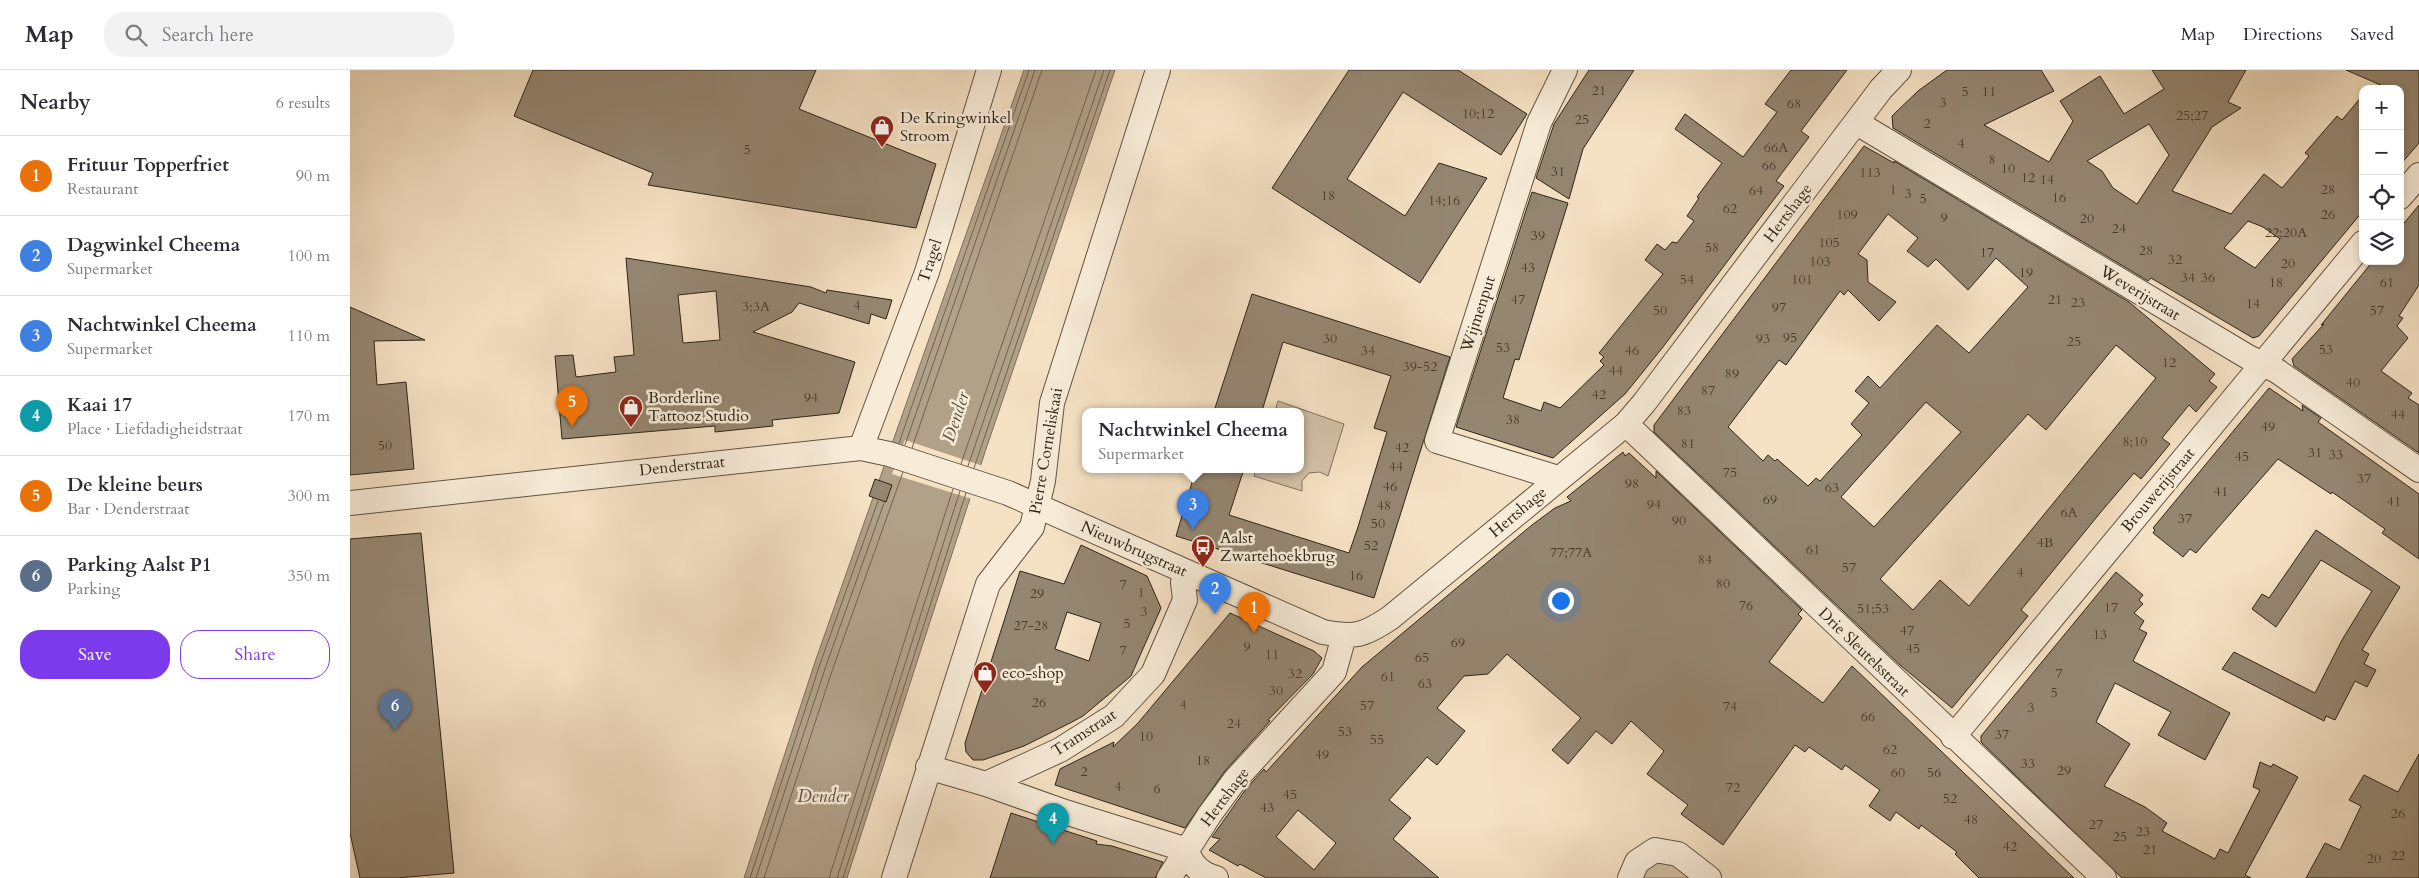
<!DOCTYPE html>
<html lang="en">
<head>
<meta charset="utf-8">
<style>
	:root { --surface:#fff; --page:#f2f2f3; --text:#2b2b33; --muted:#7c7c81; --line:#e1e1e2; --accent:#7c3aed }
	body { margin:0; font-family:Cardo,serif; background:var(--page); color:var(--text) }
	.controls { position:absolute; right:15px; top:15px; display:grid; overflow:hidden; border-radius:10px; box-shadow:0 2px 8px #0003 }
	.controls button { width:45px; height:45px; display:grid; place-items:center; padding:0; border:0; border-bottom:1px solid var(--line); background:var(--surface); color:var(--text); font:25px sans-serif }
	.you { position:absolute; left:1210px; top:530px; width:18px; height:18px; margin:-12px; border:4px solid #fff; border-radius:50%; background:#1a73e8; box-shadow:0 0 0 8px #1a73e833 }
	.badge { display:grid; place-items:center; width:32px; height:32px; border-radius:50%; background:var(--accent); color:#fff; font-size:16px; font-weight:700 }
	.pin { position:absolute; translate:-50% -41px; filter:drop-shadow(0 1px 2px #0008) }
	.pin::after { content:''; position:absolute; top:26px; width:18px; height:15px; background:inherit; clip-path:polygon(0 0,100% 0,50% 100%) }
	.popup { position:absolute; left:732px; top:338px; width:222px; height:65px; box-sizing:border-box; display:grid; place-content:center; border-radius:10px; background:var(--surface); filter:drop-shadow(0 1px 4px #0005); font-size:16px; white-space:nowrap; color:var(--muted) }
	.popup b { font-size:19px; color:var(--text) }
	.popup::after { content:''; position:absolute; left:50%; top:100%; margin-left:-10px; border:10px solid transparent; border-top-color:var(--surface) }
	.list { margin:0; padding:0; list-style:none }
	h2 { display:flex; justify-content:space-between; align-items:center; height:65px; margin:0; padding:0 20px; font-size:21px }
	h2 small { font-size:16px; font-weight:400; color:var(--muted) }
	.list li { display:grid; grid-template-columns:32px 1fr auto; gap:15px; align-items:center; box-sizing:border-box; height:80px; padding:0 20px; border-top:1px solid var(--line) }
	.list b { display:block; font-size:19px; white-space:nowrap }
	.list p { margin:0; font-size:16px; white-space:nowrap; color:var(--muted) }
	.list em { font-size:16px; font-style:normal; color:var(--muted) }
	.actions { display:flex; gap:10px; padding:15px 20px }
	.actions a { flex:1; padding:11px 0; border:1px solid var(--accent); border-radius:20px; text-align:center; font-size:18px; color:var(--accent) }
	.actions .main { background:var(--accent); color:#fff }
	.icon { flex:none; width:28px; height:28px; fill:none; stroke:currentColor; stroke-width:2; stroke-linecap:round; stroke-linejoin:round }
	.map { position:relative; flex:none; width:2069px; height:808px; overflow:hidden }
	header { display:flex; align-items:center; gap:30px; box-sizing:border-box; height:70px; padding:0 25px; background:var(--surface); border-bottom:1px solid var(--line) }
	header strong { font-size:24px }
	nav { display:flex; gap:28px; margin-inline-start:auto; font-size:18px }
	.search { width:350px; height:45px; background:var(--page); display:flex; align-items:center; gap:12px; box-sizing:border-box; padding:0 18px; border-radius:20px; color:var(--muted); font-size:19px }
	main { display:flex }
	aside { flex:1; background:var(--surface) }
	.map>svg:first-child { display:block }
</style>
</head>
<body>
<header>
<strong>Map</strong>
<div class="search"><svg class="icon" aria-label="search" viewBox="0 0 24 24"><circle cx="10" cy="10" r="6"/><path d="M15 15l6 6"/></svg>Search here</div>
<nav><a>Map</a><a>Directions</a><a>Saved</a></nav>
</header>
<main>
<aside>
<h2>Nearby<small>6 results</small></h2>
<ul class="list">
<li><span class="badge" style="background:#e8710a">1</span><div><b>Frituur Topperfriet</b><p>Restaurant</p></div><em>90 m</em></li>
<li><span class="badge" style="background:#3f7fe0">2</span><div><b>Dagwinkel Cheema</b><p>Supermarket</p></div><em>100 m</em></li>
<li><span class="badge" style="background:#3f7fe0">3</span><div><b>Nachtwinkel Cheema</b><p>Supermarket</p></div><em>110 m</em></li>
<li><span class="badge" style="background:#0f9aa8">4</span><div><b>Kaai 17</b><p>Place · Liefdadigheidstraat</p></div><em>170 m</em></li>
<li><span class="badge" style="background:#e8710a">5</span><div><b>De kleine beurs</b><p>Bar · Denderstraat</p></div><em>300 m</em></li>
<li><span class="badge" style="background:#5c6f8a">6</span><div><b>Parking Aalst P1</b><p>Parking</p></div><em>350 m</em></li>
</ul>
<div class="actions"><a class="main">Save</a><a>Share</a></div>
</aside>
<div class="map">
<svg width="2069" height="808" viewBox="0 0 2069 808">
	<rect width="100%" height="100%" fill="#f5e1c4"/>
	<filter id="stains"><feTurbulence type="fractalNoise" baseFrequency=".004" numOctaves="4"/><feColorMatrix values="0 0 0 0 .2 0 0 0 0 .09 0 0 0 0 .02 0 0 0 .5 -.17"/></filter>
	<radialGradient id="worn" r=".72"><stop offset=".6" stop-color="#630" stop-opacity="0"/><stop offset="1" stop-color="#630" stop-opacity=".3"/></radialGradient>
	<!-- green -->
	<path fill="#d3c1a7" stroke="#80725f" d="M928,331L994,354L978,406L970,402L959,403L952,411V421L904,406L907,399H950V341H925Z
		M1315,791L1326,793L1346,808H1288C1294,798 1304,793 1315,791Z"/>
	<!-- water -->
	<path fill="#b1a189" stroke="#7d6f5b" d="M674,0H765L635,382L497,808H394L465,592Z"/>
	<!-- pier -->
	<path fill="#f5e1c4" d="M555,370L633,396L622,429L542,404Z"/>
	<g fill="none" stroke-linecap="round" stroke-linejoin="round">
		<!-- shore -->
		<path stroke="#706250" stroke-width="1" d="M549,373L679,0
			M555,375L685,0
			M562,378L692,0
			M611,394L746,0
			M618,396L754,0
			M624,398L760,0
			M400,808L470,594L528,431
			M406,808L476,596L534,433
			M414,808L483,598L553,402
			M479,808L603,419
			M487,808L610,421
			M493,808L616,423"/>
	</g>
	<!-- building -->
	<path fill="#958671" stroke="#2e2417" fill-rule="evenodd" d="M183,0H466L449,39L586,94L566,158L298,115L303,103L164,46Z
		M999,0H1108L1177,44L1151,85L1053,22L997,109L1055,146L1089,93L1137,108L1070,213L922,118Z
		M1239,0H1284L1233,79L1219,129L1186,108L1204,54Z
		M1441,0H1497L1451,61L1459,67L1426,111L1434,116L1313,277L1275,324L1203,388L1106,357L1182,122L1218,133L1169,290L1165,289L1153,328L1191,341L1194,332L1210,338L1254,295L1250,291L1254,287L1249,283L1313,204L1295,190L1307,174L1315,180L1322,172L1327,173L1344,151L1337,146L1349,128L1347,127L1372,93L1325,59L1335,44L1393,87L1427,42L1415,34Z
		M1597,0H1691L1704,21L1634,55L1699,92L1723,51L1710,31L1750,6L1774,44L1814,19L1802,0H1896L1878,32L1891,38L1862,57L1822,121L1881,144L1914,104L1932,118L1959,86L1955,83L1987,46L1992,50L2013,25V141L1909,266L1903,268L1801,208L1798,211L1543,58L1542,46L1568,21ZM1799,54L1819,85L1787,134L1763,118L1752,101L1737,91ZM1898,151L1913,157L1930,169L1905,198L1874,178Z
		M1996,0H2069V73L2050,95V19H2040Z
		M1514,76L1544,93V91L1779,232L1865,304L1859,311L1867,317L1846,342L1839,335L1812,368L1820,374L1791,409L1784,403L1750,443L1671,540L1678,546L1602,638L1550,595L1304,362V355ZM1538,144L1568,168L1557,181L1578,197L1586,189L1618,220L1646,188L1678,217L1619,283L1587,255L1530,318L1518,306L1505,321L1519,333L1501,354L1512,365L1470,411L1466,408L1458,416L1427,389L1425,391L1418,385L1413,391L1378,357L1429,290L1436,295L1490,221L1494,225L1498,220L1529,251L1546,232L1518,212L1517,190L1508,184ZM1766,275L1806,308L1619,536L1590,510L1563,540L1530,509L1678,344L1696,360ZM1576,332L1611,362L1524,457L1491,427Z
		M2069,135V215L2049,246L2053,248L2047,256L2058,268L2031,301L2062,323L2058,328L2069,335V383L1944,296L1942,289L1974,254L1971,255L2023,191H2050V158Z
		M276,188L461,217L476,223L477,220L542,230L536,249L521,244L519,254L449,233L442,242L403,262L505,292L489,343L422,350L423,356L365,362V356L212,369L205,286L223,285L226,307L266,302L264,287L284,285ZM366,221L370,270L333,273L328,225Z
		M902,224L1100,287L1024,528L826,466L846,399H894L879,445L999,483L1008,457L1037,362L1024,358L1041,306L933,272L912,341H864Z
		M0,237L75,270L24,271L27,315L56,312L64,399L0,405Z
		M1919,318L1953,341L1952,335L1971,348L1968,352L2069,424V489L2032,463L2035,459L1982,422L1981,424L1928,389L1846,483L1840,479L1833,487L1803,463L1805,460L1803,458Z
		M1273,382L1275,386L1279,383L1306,408V401L1452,540L1448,544L1452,548L1419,592L1473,633L1502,596L1724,808H1629L1605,784L1607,782L1571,755L1569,759L1546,742L1540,751L1519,736L1530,720L1495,695L1492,700L1459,677L1455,682L1445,675L1373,775L1331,744L1338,735L1297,704L1314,681L1281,651L1262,674L1246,661L1218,694L1202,680L1231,648L1157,584L1138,604L1114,606L1087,638L1115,661L1087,695L1077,687L1039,730L1061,748L1043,769L1089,808H916L890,794L888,796L859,780L870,769L862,767L896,719L914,699L916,702L1012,597L1182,455L1205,438L1221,431L1217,427ZM948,740L986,773L964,800L926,767Z
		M525,409L542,415L536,432L519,426Z
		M1966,460L2050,517L2012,580L2019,584L2014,594L2026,600L2017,617L2005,611L1985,650L1976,646L1974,651L1872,599L1884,582L1965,623L1992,570L2022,521L1971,490L1926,557L1902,539L1912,524L1919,528Z
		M71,463L104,803L47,808H10L0,763V469Z
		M731,475L797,506L811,538L781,606L733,646L722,652L674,676L633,690H623L616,682L615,673L670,501L714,514ZM717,542L751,553L739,591L705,579Z
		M1766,502L1793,525L1789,530L1793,534L1784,543L1794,551L1789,559L1797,563L1783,591L1880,643L1855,690L1808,665L1821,642L1765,613L1746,652L1780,674L1754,716L1795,737L1817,753L1812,761L1865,789L1870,779L1878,783L1910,720L1903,717L1910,692L1921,697L1923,694L1948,707L1895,805L1901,808H1772L1631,672V666Z
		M880,543L964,581L972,588L963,604L918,650L920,651L874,702L835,758L705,715L710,699L764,672L763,677L788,653Z
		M2069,684V808H1956L1975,773L1990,780L2011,736L1999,730L2014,705L2048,722Z
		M661,743L747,771L746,774L762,776L813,792L805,808H640Z"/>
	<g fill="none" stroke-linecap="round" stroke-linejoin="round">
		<!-- street casing -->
		<g stroke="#605342" stroke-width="26">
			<path id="street" d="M1507,53L1898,287L1927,301L2069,400
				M2050,127L2069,105
				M1276,354L1754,808
				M511,378L577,202L639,0
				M1208,408L1087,371L1189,53L1215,0
				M0,433L511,378L539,384L658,423L973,562C1004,568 1013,566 1040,548L1276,354L1294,333L1531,19L1549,0
				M1603,667L2013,173
				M578,697L636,714L710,680L764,646L803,604L835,530L833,512L838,503
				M636,714L715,742L837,780
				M837,780C841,795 851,804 866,808
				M544,808L638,514L682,457L693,411L702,333L808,0
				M819,808L860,744L885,710L984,602L994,566
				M1280,808L1287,792L1305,780L1328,784L1359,808"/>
		</g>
		<!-- street -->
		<use href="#street" stroke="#f8ecd9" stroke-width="24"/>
	</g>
	<!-- icons -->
	<defs>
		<g id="shop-pin" transform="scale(1.25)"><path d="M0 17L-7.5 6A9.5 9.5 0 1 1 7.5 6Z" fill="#8f2418" stroke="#f8ecd9"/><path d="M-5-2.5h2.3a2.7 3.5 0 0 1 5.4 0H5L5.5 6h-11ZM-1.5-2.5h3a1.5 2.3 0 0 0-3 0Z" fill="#fff"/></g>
		<g id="bus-pin" transform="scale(1.25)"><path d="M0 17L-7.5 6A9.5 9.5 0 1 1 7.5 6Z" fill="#8f2418" stroke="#f8ecd9"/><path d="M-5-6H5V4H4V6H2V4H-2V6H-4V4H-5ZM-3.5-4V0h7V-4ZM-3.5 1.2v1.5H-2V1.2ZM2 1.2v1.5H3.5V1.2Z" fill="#fff"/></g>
	</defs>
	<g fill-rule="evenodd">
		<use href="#shop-pin" x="532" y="57"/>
		<use href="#shop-pin" x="281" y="337"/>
		<use href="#bus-pin" x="853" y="477"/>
		<use href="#shop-pin" x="635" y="603"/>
	</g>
	<g text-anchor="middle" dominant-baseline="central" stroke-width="5" stroke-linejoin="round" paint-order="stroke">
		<!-- number labels -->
		<g font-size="14" fill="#483c2e">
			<text x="1249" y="20">21</text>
			<text x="1615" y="21">5</text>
			<text x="1639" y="21">11</text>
			<text x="1593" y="32">3</text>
			<text x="1444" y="33">68</text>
			<text x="1128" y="43">10;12</text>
			<text x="1842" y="45">25;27</text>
			<text x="1232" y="49">25</text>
			<text x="1577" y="53">2</text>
			<text x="1611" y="73">4</text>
			<text x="1426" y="77">66A</text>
			<text x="397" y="79">5</text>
			<text x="1642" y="89">8</text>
			<text x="1419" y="95">66</text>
			<text x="1658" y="98">10</text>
			<text x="1208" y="101">31</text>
			<text x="1520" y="102">113</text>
			<text x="1678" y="107">12</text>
			<text x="1697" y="109">14</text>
			<text x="1543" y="119">1</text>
			<text x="1978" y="119">28</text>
			<text x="1406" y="120">64</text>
			<text x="1558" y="123">3</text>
			<text x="978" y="125">18</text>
			<text x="1709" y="127">16</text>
			<text x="1573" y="128">5</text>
			<text x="1094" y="130">14;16</text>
			<text x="1380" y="138">62</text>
			<text x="1497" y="144">109</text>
			<text x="1978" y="144">26</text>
			<text x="1594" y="147">9</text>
			<text x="1737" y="148">20</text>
			<text x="1769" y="158">24</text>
			<text x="1936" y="162">22;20A</text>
			<text x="1188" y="165">39</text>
			<text x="1479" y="172">105</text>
			<text x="1362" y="177">58</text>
			<text x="1796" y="180">28</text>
			<text x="1637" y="182">17</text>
			<text x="1825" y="189">32</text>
			<text x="1470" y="191">103</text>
			<text x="1938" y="193">20</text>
			<text x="1178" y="197">43</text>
			<text x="1676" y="202">19</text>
			<text x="1838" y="207">34</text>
			<text x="1858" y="207">36</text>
			<text x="1337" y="209">54</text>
			<text x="1452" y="209">101</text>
			<text x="1926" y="212">18</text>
			<text x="2037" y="212">61</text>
			<text x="1168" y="229">47</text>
			<text x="1705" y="229">21</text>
			<text x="1728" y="232">23</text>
			<text x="1903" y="233">14</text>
			<text x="507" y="235">4</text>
			<text x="406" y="236">3;3A</text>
			<text x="1429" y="237">97</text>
			<text x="1310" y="240">50</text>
			<text x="2027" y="240">57</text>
			<text x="1440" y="267">95</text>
			<text x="980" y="268">30</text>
			<text x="1413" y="268">93</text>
			<text x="1724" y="271">25</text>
			<text x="1153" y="277">53</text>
			<text x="1976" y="279">53</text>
			<text x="1018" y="280">34</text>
			<text x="1282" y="280">46</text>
			<text x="1819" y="292">12</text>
			<text x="1070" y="296">39-52</text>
			<text x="1266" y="300">44</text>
			<text x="1382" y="303">89</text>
			<text x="2003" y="312">40</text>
			<text x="1358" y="320">87</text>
			<text x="1249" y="324">42</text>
			<text x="461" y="327">94</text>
			<text x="1334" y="340">83</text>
			<text x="2048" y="344">44</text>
			<text x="1163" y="349">38</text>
			<text x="1918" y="356">49</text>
			<text x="1785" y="371">8;10</text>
			<text x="1338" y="373">81</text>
			<text x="35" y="375">50</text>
			<text x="1052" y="377">42</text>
			<text x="1965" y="382">31</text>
			<text x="1986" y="384">33</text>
			<text x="1892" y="386">45</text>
			<text x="1046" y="396">44</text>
			<text x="1380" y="402">75</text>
			<text x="2014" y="408">37</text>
			<text x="1282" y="413">98</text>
			<text x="1040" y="416">46</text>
			<text x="1482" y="417">63</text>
			<text x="1871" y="421">41</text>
			<text x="1420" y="429">69</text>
			<text x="2044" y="431">41</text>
			<text x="1304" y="434">94</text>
			<text x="1034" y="435">48</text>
			<text x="1719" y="442">6A</text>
			<text x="1835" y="448">37</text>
			<text x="1329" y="450">90</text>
			<text x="1028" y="453">50</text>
			<text x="1695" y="472">4B</text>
			<text x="1021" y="475">52</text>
			<text x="1463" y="479">61</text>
			<text x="1221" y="482">77;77A</text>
			<text x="1355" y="489">84</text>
			<text x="1499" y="497">57</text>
			<text x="1670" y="502">4</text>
			<text x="1006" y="505">16</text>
			<text x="1373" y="513">80</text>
			<text x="773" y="514">7</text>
			<text x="791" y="522">1</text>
			<text x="687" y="523">29</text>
			<text x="1396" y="535">76</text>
			<text x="1761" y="537">17</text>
			<text x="1523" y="538">51;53</text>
			<text x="794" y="541">3</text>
			<text x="777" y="553">5</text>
			<text x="681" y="555">27-28</text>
			<text x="1557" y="560">47</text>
			<text x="1750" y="564">13</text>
			<text x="1108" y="572">69</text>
			<text x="897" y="576">9</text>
			<text x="1563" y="578">45</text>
			<text x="773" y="580">7</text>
			<text x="922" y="584">11</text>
			<text x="1072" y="587">65</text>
			<text x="945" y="603">32</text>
			<text x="1709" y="603">7</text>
			<text x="1038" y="606">61</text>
			<text x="1075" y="613">63</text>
			<text x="926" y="620">30</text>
			<text x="1704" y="622">5</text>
			<text x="689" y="632">26</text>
			<text x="833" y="634">4</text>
			<text x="1017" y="635">57</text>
			<text x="1380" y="636">74</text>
			<text x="1681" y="637">3</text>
			<text x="1518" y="646">66</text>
			<text x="884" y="653">24</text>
			<text x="995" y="661">53</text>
			<text x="1652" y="664">37</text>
			<text x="796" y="666">10</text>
			<text x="1027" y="669">55</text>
			<text x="1540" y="679">62</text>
			<text x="972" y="684">49</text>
			<text x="853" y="690">18</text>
			<text x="1678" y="693">33</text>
			<text x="1714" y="700">29</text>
			<text x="734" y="701">2</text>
			<text x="1548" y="702">60</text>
			<text x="1584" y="702">56</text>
			<text x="768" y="716">4</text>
			<text x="1383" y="717">72</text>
			<text x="807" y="718">6</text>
			<text x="940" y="724">45</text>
			<text x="1600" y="728">52</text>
			<text x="917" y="737">43</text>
			<text x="2048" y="743">26</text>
			<text x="1621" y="749">48</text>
			<text x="1746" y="754">27</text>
			<text x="1793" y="761">23</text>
			<text x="1770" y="766">25</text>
			<text x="1660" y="776">42</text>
			<text x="1800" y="779">21</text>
			<text x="2048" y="785">22</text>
			<text x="2024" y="788">20</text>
		</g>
		<!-- poi labels -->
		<g font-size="16" fill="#2e2417" stroke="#f8ecd9" text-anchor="start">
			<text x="550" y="48">De Kringwinkel<tspan x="550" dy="18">Stroom</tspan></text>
			<text x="298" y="328">Borderline<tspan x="298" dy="18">Tattooz Studio</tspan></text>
			<text x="870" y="468">Aalst<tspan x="870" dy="18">Zwartehoekbrug</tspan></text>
			<text x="652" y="603">eco-shop</text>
		</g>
		<!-- street labels -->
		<g font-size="16" fill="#2e2417" stroke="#f8ecd9">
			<text transform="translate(1438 143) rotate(-53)">Hertshage</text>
			<text transform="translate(580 191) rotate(-72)">Tragel</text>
			<text transform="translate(1790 223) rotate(31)">Weverijstraat</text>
			<text transform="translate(1128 244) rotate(-72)">Wijmenput</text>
			<text transform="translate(696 381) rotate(-80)">Pierre Corneliskaai</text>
			<text transform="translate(332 396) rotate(-6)">Denderstraat</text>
			<text transform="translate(1808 420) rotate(-50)">Brouwerijstraat</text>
			<text transform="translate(1168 442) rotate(-40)">Hertshage</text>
			<text transform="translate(784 479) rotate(24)">Nieuwbrugstraat</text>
			<text transform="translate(1514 582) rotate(44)">Drie Sleutelsstraat</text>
			<text transform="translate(734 663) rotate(-33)">Tramstraat</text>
			<text transform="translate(875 727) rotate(-53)">Hertshage</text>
		</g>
		<!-- water labels -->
		<g font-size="18" font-style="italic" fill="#5c503f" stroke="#f8ecd9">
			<text transform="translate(606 347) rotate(-72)">Dender</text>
			<text x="473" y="726">Dender</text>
		</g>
	</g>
	<rect width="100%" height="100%" filter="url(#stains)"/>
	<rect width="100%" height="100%" fill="url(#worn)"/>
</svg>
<div class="controls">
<button>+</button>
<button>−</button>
<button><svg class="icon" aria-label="locate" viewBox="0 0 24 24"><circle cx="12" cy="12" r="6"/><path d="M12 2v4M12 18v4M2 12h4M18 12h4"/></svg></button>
<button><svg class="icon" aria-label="layers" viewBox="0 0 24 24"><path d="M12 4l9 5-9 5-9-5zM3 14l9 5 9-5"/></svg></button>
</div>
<div class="you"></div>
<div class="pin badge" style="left:904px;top:563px;background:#e8710a">1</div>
<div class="pin badge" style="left:865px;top:544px;background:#3f7fe0">2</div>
<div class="pin badge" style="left:843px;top:460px;background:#3f7fe0">3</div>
<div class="popup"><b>Nachtwinkel Cheema</b>Supermarket</div>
<div class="pin badge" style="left:703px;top:774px;background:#0f9aa8">4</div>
<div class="pin badge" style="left:222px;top:357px;background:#e8710a">5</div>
<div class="pin badge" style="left:45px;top:661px;background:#5c6f8a">6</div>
</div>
</main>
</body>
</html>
